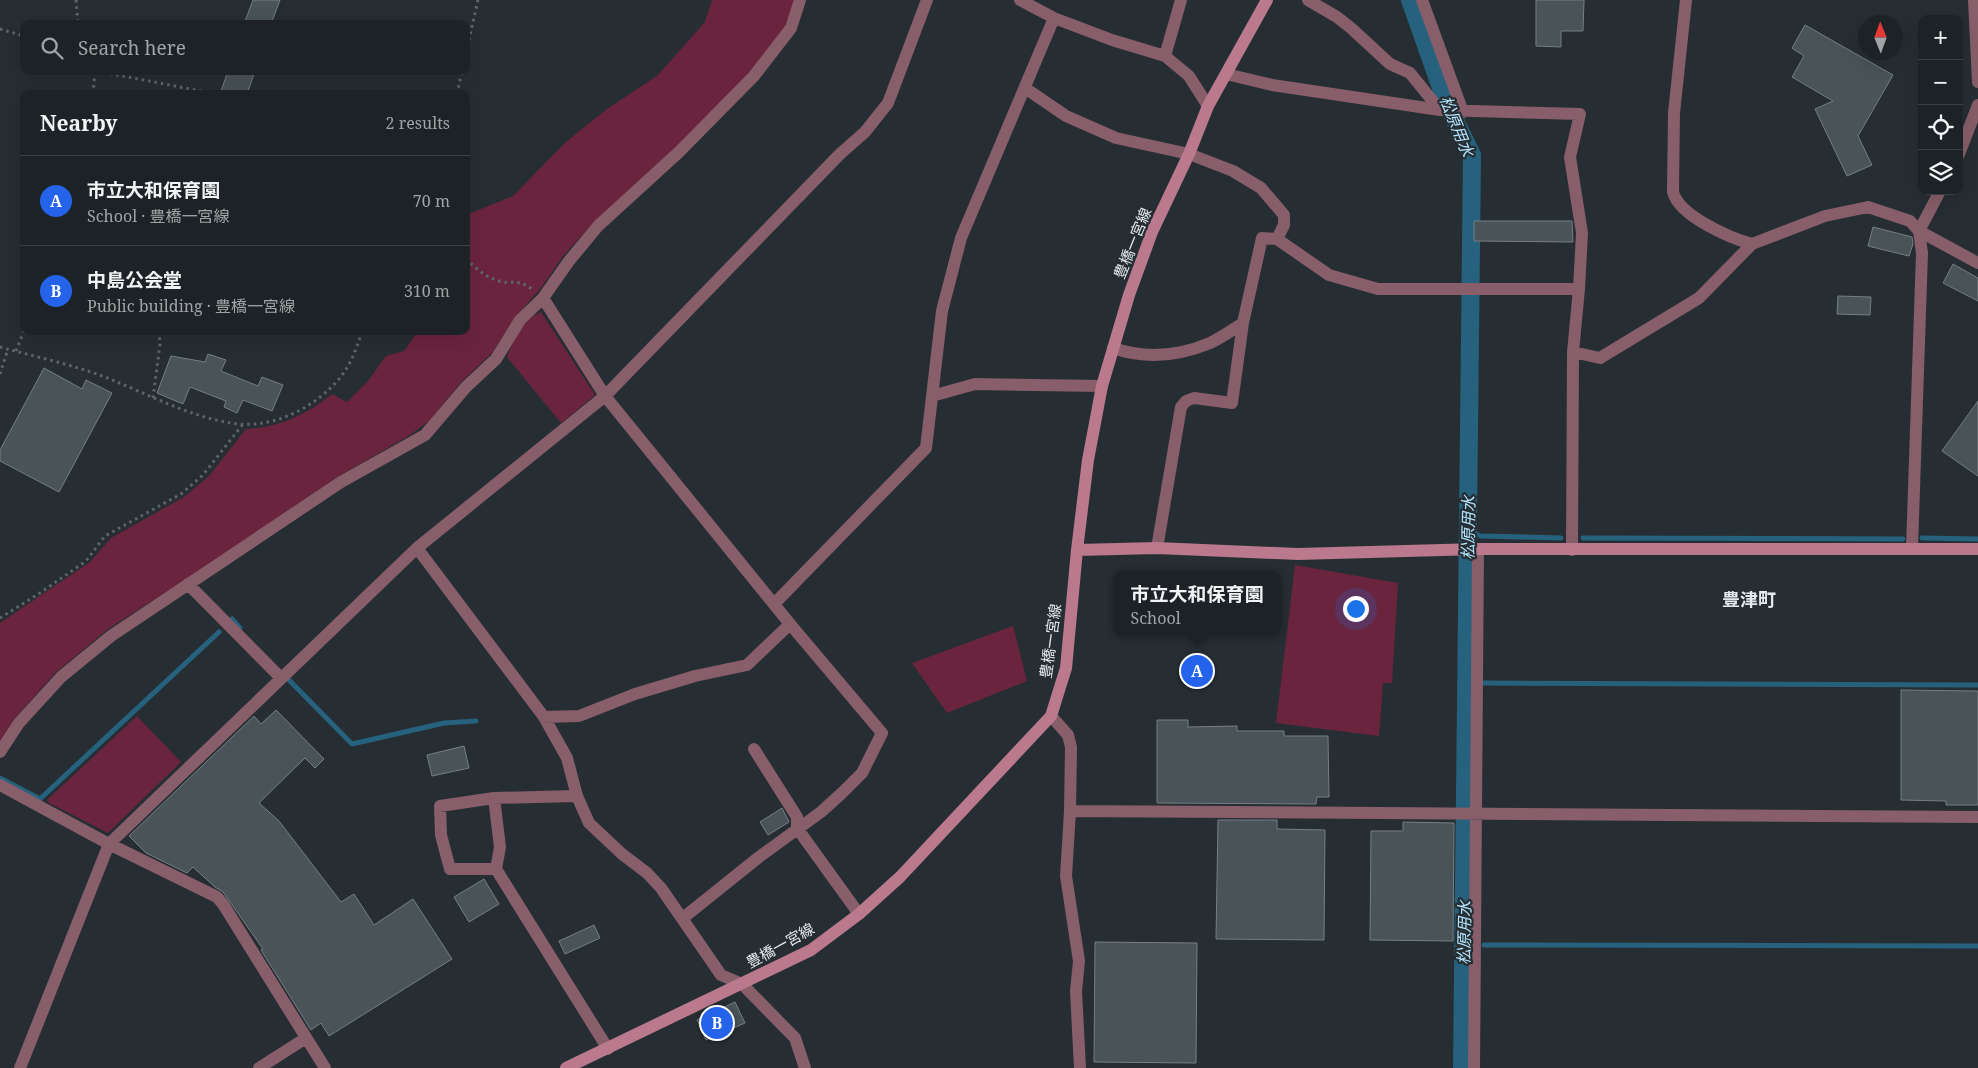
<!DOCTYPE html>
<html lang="en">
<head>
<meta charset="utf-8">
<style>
	:root { --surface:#1c2226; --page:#292f32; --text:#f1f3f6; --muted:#a0a4a7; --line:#3a3f43; --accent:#2563eb }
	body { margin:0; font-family:"Noto Serif","Noto Sans JP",serif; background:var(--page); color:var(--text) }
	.controls { position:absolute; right:15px; top:15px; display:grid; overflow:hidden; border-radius:10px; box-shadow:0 5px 20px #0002 }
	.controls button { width:45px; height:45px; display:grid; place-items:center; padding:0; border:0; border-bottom:1px solid var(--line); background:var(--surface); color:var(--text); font:25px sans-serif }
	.compass { position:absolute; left:1858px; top:15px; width:45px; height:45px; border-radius:50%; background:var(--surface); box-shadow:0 5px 20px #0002; rotate:359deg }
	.you { position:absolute; left:1355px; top:608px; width:18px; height:18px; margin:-12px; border:4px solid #fff; border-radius:50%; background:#1a73e8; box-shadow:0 0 0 8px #1a73e833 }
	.badge { display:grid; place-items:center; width:32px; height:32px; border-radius:50%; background:var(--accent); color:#fff; font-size:16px; font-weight:700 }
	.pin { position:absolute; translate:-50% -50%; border:2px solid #fff; box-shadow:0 1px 5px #0006 }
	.popup { position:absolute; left:1113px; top:571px; width:168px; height:65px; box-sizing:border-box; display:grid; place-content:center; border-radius:10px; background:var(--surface); filter:drop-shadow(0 1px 4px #0005); font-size:16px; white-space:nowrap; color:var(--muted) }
	.popup b { font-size:19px; color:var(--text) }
	.popup::after { content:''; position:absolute; left:50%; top:100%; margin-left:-10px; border:10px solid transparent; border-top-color:var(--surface) }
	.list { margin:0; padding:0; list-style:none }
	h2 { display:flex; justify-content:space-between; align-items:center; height:65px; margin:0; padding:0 20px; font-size:21px }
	h2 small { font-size:16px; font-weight:400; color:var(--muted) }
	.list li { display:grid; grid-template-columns:32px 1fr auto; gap:15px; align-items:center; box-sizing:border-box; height:90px; padding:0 20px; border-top:1px solid var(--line) }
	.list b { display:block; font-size:19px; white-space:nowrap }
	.list p { margin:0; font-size:16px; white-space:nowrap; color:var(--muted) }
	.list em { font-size:16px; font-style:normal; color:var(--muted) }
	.icon { flex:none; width:28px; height:28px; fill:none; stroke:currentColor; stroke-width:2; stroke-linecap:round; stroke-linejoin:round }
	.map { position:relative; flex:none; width:1978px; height:1068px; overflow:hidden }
	.search { position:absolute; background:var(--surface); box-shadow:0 5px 20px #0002; left:20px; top:20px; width:450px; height:55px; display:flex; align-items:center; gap:12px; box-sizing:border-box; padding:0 18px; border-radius:10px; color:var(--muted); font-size:19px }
	.panel { position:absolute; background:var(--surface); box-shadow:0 5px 20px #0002; left:20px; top:90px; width:450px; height:245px; border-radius:10px }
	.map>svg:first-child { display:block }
</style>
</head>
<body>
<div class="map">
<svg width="1978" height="1068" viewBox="0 0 1978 1068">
	<rect width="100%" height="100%" fill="#262e33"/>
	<!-- green -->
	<path fill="#6b243e" d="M712,0H795L789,19L782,31L751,71L677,146L594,222L563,256L541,288L515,317L492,353L462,381L429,421L410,435L339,476L186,579L108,629L55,673L15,718L0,741V623L90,562L111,538L184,497L209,476L246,429C278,428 308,414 332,394L347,402L368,381L386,356L404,351L418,331H466V215L513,196L566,142L607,109L657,76L705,22Z
		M541,312L595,395L561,423L507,357C517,334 517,324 541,312Z
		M1295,565L1398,583L1392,683H1383L1379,736L1276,723Z
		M1013,626L1027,681L947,713L912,663Z
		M137,716L181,762L108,833L49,803L47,800Z"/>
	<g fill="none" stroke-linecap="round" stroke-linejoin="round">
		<!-- stream -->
		<path stroke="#26627d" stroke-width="5" d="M1467,531L1481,536L1561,538
			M1583,538L1903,539
			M1922,538L1978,539
			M232,619L240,628
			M285,676L352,744L444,723L476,721
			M1484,683L1978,685
			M0,778L40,799L219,632
			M1484,945L1978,946"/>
		<!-- canal -->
		<path stroke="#26627d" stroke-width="18" d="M1410,0L1446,102L1472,155L1462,1068"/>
	</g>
	<!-- building -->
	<path fill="#495358" stroke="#757f84" d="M253,0H280L271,24H244Z
		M1536,0H1584L1583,31H1561V47L1536,46Z
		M1805,25L1893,75L1858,136L1872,165L1847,176L1815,109L1833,101L1792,77L1804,56L1792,48Z
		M228,71H255L247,94H220Z
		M1474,221H1572L1573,242L1474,241Z
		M1873,227L1912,237L1913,244L1909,256L1868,246Z
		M1953,264L1978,278V301L1943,283Z
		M1838,296L1871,297L1870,315L1837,314Z
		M208,354L226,360L221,371L258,386L262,377L283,385L272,411L243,400L237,413L224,407L226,401L190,387L183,404L157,393L171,356L205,362Z
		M44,368L82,389L86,380L112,393L59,492L0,461V450Z
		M1978,401V476L1942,451Z
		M1901,690L1978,691V805H1946V801L1901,800Z
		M276,710L324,759L315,768L305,758L259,803L279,821L341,902L354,894L374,925L413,899L452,959L329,1036L321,1023L311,1030L261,950L263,949L223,892L215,887L193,867L187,873L146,853L129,836L254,716L261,724Z
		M1157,720H1188V727L1237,726V731H1284V736H1328L1329,797H1317L1316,804L1157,803Z
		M464,746L469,768L432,776L427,755Z
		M782,808L789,822L768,835L760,822Z
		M1218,820H1277V829L1325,830L1324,940L1216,939Z
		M1403,822L1454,823L1453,941L1370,940L1371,831H1403Z
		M484,879L499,904L469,922L454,897Z
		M594,925L600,938L565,954L559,941Z
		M1095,942L1197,943L1196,1063L1094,1062Z
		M735,1002L745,1023L706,1040L697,1020Z"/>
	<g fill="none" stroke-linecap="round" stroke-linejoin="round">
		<!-- path -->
		<path stroke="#5f666b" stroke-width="3" stroke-dasharray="2.5 4" stroke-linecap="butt" d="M76,0L78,24
			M0,29L24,36
			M466,53L478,0
			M97,71L216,94
			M93,94L95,71
			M457,94L462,71
			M466,259C475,267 484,276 496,280C511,286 517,277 533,290
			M0,347C36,357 75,365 110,379C147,394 191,417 231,423C271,430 313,409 339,379C350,366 357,348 362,331
			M16,351L24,331
			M0,374L8,349
			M153,398L160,344L159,331
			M0,618L40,593L86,561L105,536L181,494L203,475L243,424"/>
		<!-- street -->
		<path stroke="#875e6a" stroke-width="12" d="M1020,0L1054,18L1112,40L1165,56L1189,76L1208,106
			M1308,0L1337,17L1351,28L1390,64L1410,73L1440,110
			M1422,0L1463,112
			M1686,0L1674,113L1673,192C1679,216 1730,238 1752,244
			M1974,0L1978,82
			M1165,56L1181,0
			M1226,74L1272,85L1440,110L1580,114L1570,157L1582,233L1579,289L1573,352L1572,550
			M1025,88L1066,116L1116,138L1189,154L1233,171L1261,188L1284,215V225L1277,239L1329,275L1378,289H1579
			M1959,154L1978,105
			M543,298L605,396L790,624L882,733L862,773L843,792L821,812L759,857L683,918
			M1113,348C1145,359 1179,356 1210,343C1221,338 1232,330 1243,323
			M1573,352L1600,358L1699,298L1752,244L1825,216L1868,207L1910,221L1919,231L1978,263
			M932,396L975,384L1102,386
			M417,548L544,717L567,758L577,796L589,823L622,854L647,873L661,888L721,975L742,984L795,1038L805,1068
			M1157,548L1181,407L1186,401L1194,398L1232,403L1243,323L1262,238L1277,239
			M1912,548L1922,253L1919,231L1940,191
			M188,584L281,678
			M775,603L926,448L942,311L961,238L1054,18
			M1051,716L1068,735L1071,747L1070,811L1066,876L1079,961L1076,991L1080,1068
			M544,717L579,716L635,694L695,676L747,665L790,624
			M754,749L797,817V828L859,914
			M0,752L19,723L61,677L111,636L341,482L425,435L466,387L496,359L520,320L543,298L569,261L598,226L679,152L754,76L791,28L800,0
			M0,785L109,844L217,897L223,904L325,1068
			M494,798L500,847L496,869L608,1049
			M1070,811L1978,817
			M496,869H450L441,835L440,806L494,798L577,796
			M20,1068L109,844L417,548L605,396L840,154L865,132L888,103L927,0
			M259,1068L306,1038
			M1474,1068L1478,549"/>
		<!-- secondary -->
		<path stroke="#ba798c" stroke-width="12" d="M1077,550L1157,548L1298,554L1478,549H1978
			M566,1068L811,950L859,914L900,877L1051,716L1066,668L1077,550L1088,460L1102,386L1129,295L1152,232L1189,154L1208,106L1267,0"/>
	</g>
	<g text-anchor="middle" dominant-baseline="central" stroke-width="4.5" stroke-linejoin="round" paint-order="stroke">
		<!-- street labels -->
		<g font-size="15" fill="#e3e9ec" stroke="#262e33">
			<text transform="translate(1132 243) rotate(-68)">豊橋一宮線</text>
			<text transform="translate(1050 641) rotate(-82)">豊橋一宮線</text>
			<text transform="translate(780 945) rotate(-29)">豊橋一宮線</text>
		</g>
		<!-- water labels -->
		<g font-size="16" font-style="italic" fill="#b3e5fe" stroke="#262e33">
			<text transform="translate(1457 126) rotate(68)">松原用水</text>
			<text transform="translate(1468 528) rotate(-89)">松原用水</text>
			<text transform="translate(1464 933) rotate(-89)">松原用水</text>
		</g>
		<!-- quarter labels -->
		<g font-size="18" font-weight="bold" fill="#e3e9ec" stroke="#262e33">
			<text x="1749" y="599">豊津町</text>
		</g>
	</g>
</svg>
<div class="controls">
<button>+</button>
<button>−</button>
<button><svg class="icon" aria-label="locate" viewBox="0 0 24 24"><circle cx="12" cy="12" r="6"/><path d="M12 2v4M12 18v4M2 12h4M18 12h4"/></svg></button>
<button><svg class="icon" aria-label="layers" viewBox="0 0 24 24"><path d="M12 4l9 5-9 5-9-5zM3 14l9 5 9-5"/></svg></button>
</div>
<svg class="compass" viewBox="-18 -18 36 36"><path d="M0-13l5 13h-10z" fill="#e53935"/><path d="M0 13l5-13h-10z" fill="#a0a4a7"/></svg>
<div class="you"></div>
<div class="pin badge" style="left:1197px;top:671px">A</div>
<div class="popup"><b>市立大和保育園</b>School</div>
<div class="pin badge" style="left:717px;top:1023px">B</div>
<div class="search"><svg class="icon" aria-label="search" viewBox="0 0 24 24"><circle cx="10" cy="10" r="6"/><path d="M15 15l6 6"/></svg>Search here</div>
<section class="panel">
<h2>Nearby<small>2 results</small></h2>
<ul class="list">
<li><span class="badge">A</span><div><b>市立大和保育園</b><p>School · 豊橋一宮線</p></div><em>70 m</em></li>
<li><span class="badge">B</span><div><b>中島公会堂</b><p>Public building · 豊橋一宮線</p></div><em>310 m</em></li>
</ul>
</section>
</div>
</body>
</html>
